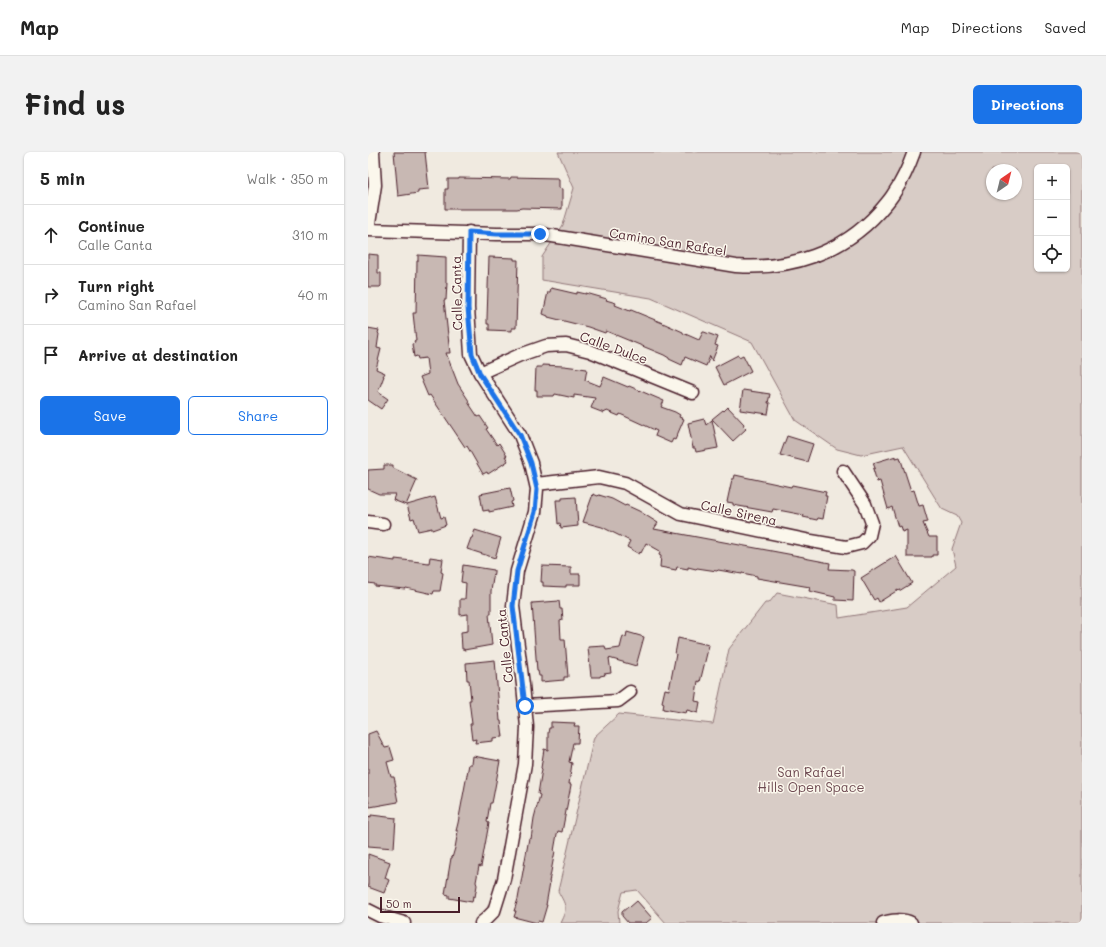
<!DOCTYPE html>
<html lang="en">
<head>
<meta charset="utf-8">
<style>
	:root { --surface:#fff; --page:#f2f2f2; --text:#222; --muted:#767676; --line:#e0e0e0; --accent:#1a73e8 }
	body { margin:0; font-family:Mali,sans-serif; background:var(--page); color:var(--text) }
	.controls { position:absolute; right:12px; top:12px; display:grid; overflow:hidden; border-radius:6px; box-shadow:0 1px 3px #0004 }
	.controls button { width:36px; height:36px; display:grid; place-items:center; padding:0; border:0; border-bottom:1px solid var(--line); background:var(--surface); color:var(--text); font:20px sans-serif }
	.compass { position:absolute; left:618px; top:12px; width:36px; height:36px; border-radius:50%; background:var(--surface); box-shadow:0 1px 3px #0004; rotate:35deg }
	.scale { position:absolute; left:12px; bottom:10px; width:80px; box-sizing:border-box; padding-left:4px; border:2px solid #4a1f2b; border-top:0; font-size:11px; line-height:14px; white-space:nowrap; color:#4a1f2b; -webkit-text-stroke:3px #fbf7ec; paint-order:stroke }
	.stop { position:absolute; width:12px; height:12px; margin:-9px; border:3px solid #1a73e8; border-radius:50%; background:#fff }
	.stop.end { background:#1a73e8; border-color:#fff; box-shadow:0 1px 4px #0008 }
	.list { margin:0; padding:0; list-style:none }
	h2 { display:flex; justify-content:space-between; align-items:center; height:52px; margin:0; padding:0 16px; font-size:17px }
	h2 small { font-size:13px; font-weight:400; color:var(--muted) }
	.list li { display:grid; grid-template-columns:26px 1fr auto; gap:12px; align-items:center; box-sizing:border-box; height:60px; padding:0 16px; border-top:1px solid var(--line) }
	.list b { display:block; font-size:15px; white-space:nowrap }
	.list p { margin:0; font-size:13px; white-space:nowrap; color:var(--muted) }
	.list em { font-size:13px; font-style:normal; color:var(--muted) }
	.actions { display:flex; gap:8px; padding:12px 16px }
	.actions a { flex:1; padding:9px 0; border:1px solid var(--accent); border-radius:6px; text-align:center; font-size:14px; color:var(--accent) }
	.actions .main { background:var(--accent); color:#fff }
	.icon { flex:none; width:22px; height:22px; fill:none; stroke:currentColor; stroke-width:2; stroke-linecap:round; stroke-linejoin:round }
	.map { position:relative; flex:none; width:714px; height:771px; overflow:hidden; border-radius:6px }
	header { display:flex; align-items:center; gap:24px; box-sizing:border-box; height:56px; padding:0 20px; background:var(--surface); border-bottom:1px solid var(--line) }
	header strong { font-size:19px }
	nav { display:flex; gap:22px; margin-inline-start:auto; font-size:14px }
	.intro { display:flex; align-items:center; justify-content:space-between; box-sizing:border-box; height:96px; padding:0 24px }
	h1 { margin:0; font-size:28px }
	.button { padding:10px 18px; border-radius:6px; background:var(--accent); color:#fff; font-size:14px; font-weight:700 }
	main { display:flex; gap:24px; padding:0 24px }
	aside { flex:1; background:var(--surface); border-radius:6px; box-shadow:0 1px 3px #0004 }
	.map>svg:first-child { display:block }
</style>
</head>
<body>
<header>
<strong>Map</strong>
<nav><a>Map</a><a>Directions</a><a>Saved</a></nav>
</header>
<div class="intro"><h1>Find us</h1><a class="button">Directions</a></div>
<main>
<aside>
<h2>5 min<small>Walk · 350 m</small></h2>
<ul class="list">
<li><svg class="icon" aria-label="ahead" viewBox="0 0 24 24"><path d="M12 20V5M6 11l6-6 6 6"/></svg><div><b>Continue</b><p>Calle Canta</p></div><em>310 m</em></li>
<li><svg class="icon" aria-label="right" viewBox="0 0 24 24"><path d="M7 20v-9h11M14 6l5 5-5 5"/></svg><div><b>Turn right</b><p>Camino San Rafael</p></div><em>40 m</em></li>
<li><svg class="icon" aria-label="arrive" viewBox="0 0 24 24"><path d="M6 21V4h12l-3 4 3 4H6"/></svg><div><b>Arrive at destination</b></div></li>
</ul>
<div class="actions"><a class="main">Save</a><a>Share</a></div>
</aside>
<div class="map">
<svg width="714" height="771" viewBox="0 0 714 771">
	<rect width="100%" height="100%" fill="#f0eae0"/>
	<filter id="ink" filterUnits="userSpaceOnUse"><feTurbulence type="fractalNoise" baseFrequency=".025" numOctaves="2"/><feDisplacementMap in="SourceGraphic" scale="8" xChannelSelector="R" yChannelSelector="G"/><feConvolveMatrix kernelMatrix="1 2 1 2 8 2 1 2 1" color-interpolation-filters="sRGB"/></filter>
	<g filter="url(#ink)">
		<!-- green -->
		<path fill="#d8ccc6" stroke="#917678" fill-rule="evenodd" d="M190,0H714V771H298L269,738L255,740L250,759L251,771H192C200,755 198,754 190,739L226,585L251,562L345,572L361,497L397,451H401L409,441L470,453L471,466L539,455L588,414L584,397L593,371L589,364L574,357L535,294L493,303L469,297L427,268L384,190L283,146L174,128V105L195,73L206,36ZM669,15H699V117H669ZM624,18H648V42H624Z"/>
		<!-- building -->
		<path fill="#c8b8b3" stroke="#4a1f2b" d="M26,0H57L61,37L50,38V41L30,44Z
			M143,25L190,26V27H191V36L194,37V57L154,56L149,57H77V37H80V27H91V26L142,27Z
			M0,102L10,103V121H13V134L12,135H0Z
			M50,103L78,105V131H79L78,148H76L82,201H78L90,232L101,249L100,250L110,265L112,264L120,276L118,277L129,293L131,291L139,304H137L140,309L120,322L119,320L115,322L99,294L97,295L62,243L60,244L52,225L60,222L58,206L50,207L49,204L46,205L44,192L47,191L46,189H48L45,161H48L49,109H50Z
			M121,105L146,106V108H150L148,176H144V179L121,178V172H119V167Z
			M183,136L209,142V140L218,142V141L239,147L238,148L248,151L247,153L262,159L263,158L297,172L315,180V181L331,188L335,180H336L350,185L347,193L350,194L344,209L342,204L338,214L317,205L314,213L301,207V206L296,203L238,179L237,181L220,175L180,165V164L175,162L180,140H182Z
			M0,176L11,178L10,181L11,182L9,196L13,197L8,217L17,221L15,224H16L10,240L20,247L13,257L0,248Z
			M370,203L371,205L375,203L383,219L356,233L347,215Z
			M174,213L196,214L219,217L217,228L232,234L236,225L260,235L261,234L296,249L293,255L307,260L312,263L311,265L316,267L307,288L305,287L303,291L287,284L289,279L252,262L251,264L239,259L238,260H237L236,261L223,256L227,246L206,243V246L187,242L186,244H169V238H167L168,215H174Z
			M375,238L402,242L400,251H402L400,262L372,258Z
			M360,255L376,272L375,274L378,277L365,289L344,267L355,258L356,259Z
			M336,267L338,273L344,268L350,296L328,300L327,296H325L320,271Z
			M419,284L445,292L439,310L412,303Z
			M528,304V306L532,305L543,339L546,338L551,354L555,353L560,370L555,371L561,385H569V403H564V405H539V378L534,380L532,374L530,375L524,355L520,357L512,329L509,330L505,317L507,316L505,311Z
			M16,313H25V316L49,328L38,353L25,348L27,342H11L0,337V318L16,317Z
			M367,323L423,335L424,333L458,340L457,344H459L455,367L450,366L449,368L435,365L436,363L405,357L404,360L376,355L365,353V351L359,350L364,327H366Z
			M142,336L145,349L143,350L144,355L121,360V358L115,359L112,342Z
			M225,342L230,344L231,343L244,347L257,354L258,353L271,359L290,371L286,377L436,405V406L462,411L461,417L484,418L486,419L485,449L467,448V445L441,439L442,435L389,426V424L374,421V422L350,418L349,419L329,416L328,417L320,415V417L309,415L308,418L292,415L293,404L291,403L292,399L278,391L273,401L272,400L271,402L259,395L262,389L234,375L215,370Z
			M67,345L73,366L76,365L78,373L64,378V376L50,379L46,366L43,367L39,353Z
			M208,345L210,374L193,376L192,371L190,372L188,348H194V346Z
			M107,378L133,386L127,406L99,397L103,386H104Z
			M528,404L544,431L531,439L530,438L511,450L509,446L506,448L493,426Z
			M0,405L27,409V407L61,411L62,405L75,407L73,420L75,421L72,439H66L65,442L38,436L37,437L7,434V432L0,431Z
			M95,413L126,418V420L123,439V462H121L124,493L96,498V497H94L93,480L100,479V462L92,463V447H97L98,431L93,430Z
			M174,414L203,415V422H212V433H198V435L175,434V430H173Z
			M191,449L192,457H194L195,468L192,469L193,487H197L200,525H196V528L173,530V524H171L170,519H169L164,451Z
			M259,480L276,485L268,514L241,506L243,521L236,522L237,523L232,524V525H223L220,495L237,494L238,498L252,496L255,484L258,485Z
			M310,486L341,493L332,530L330,529L327,549L332,550L330,561L319,558L318,561L295,557L296,551L294,550L297,537L301,538L308,502H307Z
			M127,508L132,569H133L135,585L125,586V589L107,591L108,587L104,588L102,572H104L101,548H103L101,528H99L98,511Z
			M183,570L207,571L206,574H211L210,591H205L201,610L204,611L201,632H203V633L194,680L190,679L189,682L186,699H187L181,730H182L178,753H179L174,770L170,769L169,771L146,765L148,759H146L150,747L161,686L163,687L166,666L172,643L170,642L174,617L173,616L176,597L180,598V581L181,576H183Z
			M8,579L17,596L22,595L26,608L19,610L23,625H26L28,634H27L30,650L2,655L0,646V582Z
			M105,604L132,609L125,646L124,651H122L119,670L121,671L113,715L111,714L108,730L109,733L107,745L105,744L104,750L81,746V743L77,742L83,706H84L87,696L90,679H88L90,671L101,612H104Z
			M3,663L28,666L26,696L0,694V664L3,665Z
			M0,702L22,710L17,726L21,728L16,741L0,735Z
			M269,749L284,766L278,771H260L254,764V760L261,754L262,755Z"/>
		<g fill="none" stroke-linecap="round" stroke-linejoin="round">
			<!-- minor casing -->
			<g stroke="#4a1f2b" stroke-width="15">
				<path id="minor" d="M0,78L129,82H172L368,114C422,118 474,101 511,60C516,54 522,48 526,41C535,28 541,14 546,0
					M0,78L7,33L5,0
					M101,80L100,156L103,202L112,221L152,283L163,311L169,337L167,360L149,419L145,454L155,533L159,575L157,612L136,727L126,759L118,767L113,771
					M112,221L152,203L178,194L198,193L222,199L325,241
					M168,332L231,325L257,331L313,362L443,389L478,395L494,391L501,384L504,371L497,352L475,319
					M0,370L15,372
					M157,554L250,549L262,540
					M0,758L12,764L36,771
					M515,771C522,768 536,767 543,771"/>
			</g>
			<!-- minor -->
			<use href="#minor" stroke="#fbf7ec" stroke-width="12"/>
		</g>
	</g>
	<g fill="none" stroke-linecap="round" stroke-linejoin="round" filter="url(#ink)">
		<!-- route -->
		<path stroke="#1a73e8" stroke-width="5" d="M157,554L145,454L149,419L167,360L169,337L163,311L152,283L112,222L104,202L100,156L101,80L129,82H172"/>
	</g>
	<g text-anchor="middle" dominant-baseline="central" stroke-width="3" stroke-linejoin="round" paint-order="stroke">
		<!-- street labels -->
		<g font-size="13" fill="#4a1f2b" stroke="#fbf7ec">
			<text transform="translate(300 89) rotate(9)">Camino San Rafael</text>
			<text transform="translate(88 141) rotate(-91)">Calle Canta</text>
			<text transform="translate(246 195) rotate(20)">Calle Dulce</text>
			<text transform="translate(371 360) rotate(12)">Calle Sirena</text>
			<text transform="translate(136 494) rotate(-96)">Calle Canta</text>
		</g>
		<!-- park labels -->
		<g font-size="13" fill="#6e4a52" stroke="#fbf7ec">
			<text x="443" y="619">San Rafael<tspan x="443" dy="15">Hills Open Space</tspan></text>
		</g>
	</g>
</svg>
<div class="controls">
<button>+</button>
<button>−</button>
<button><svg class="icon" aria-label="locate" viewBox="0 0 24 24"><circle cx="12" cy="12" r="6"/><path d="M12 2v4M12 18v4M2 12h4M18 12h4"/></svg></button>
</div>
<svg class="compass" viewBox="-18 -18 36 36"><path d="M0-13l5 13h-10z" fill="#e53935"/><path d="M0 13l5-13h-10z" fill="#767676"/></svg>
<div class="scale">50 m</div>
<div class="stop" style="left:157px;top:554px"></div>
<div class="stop end" style="left:172px;top:82px"></div>
</div>
</main>
</body>
</html>
